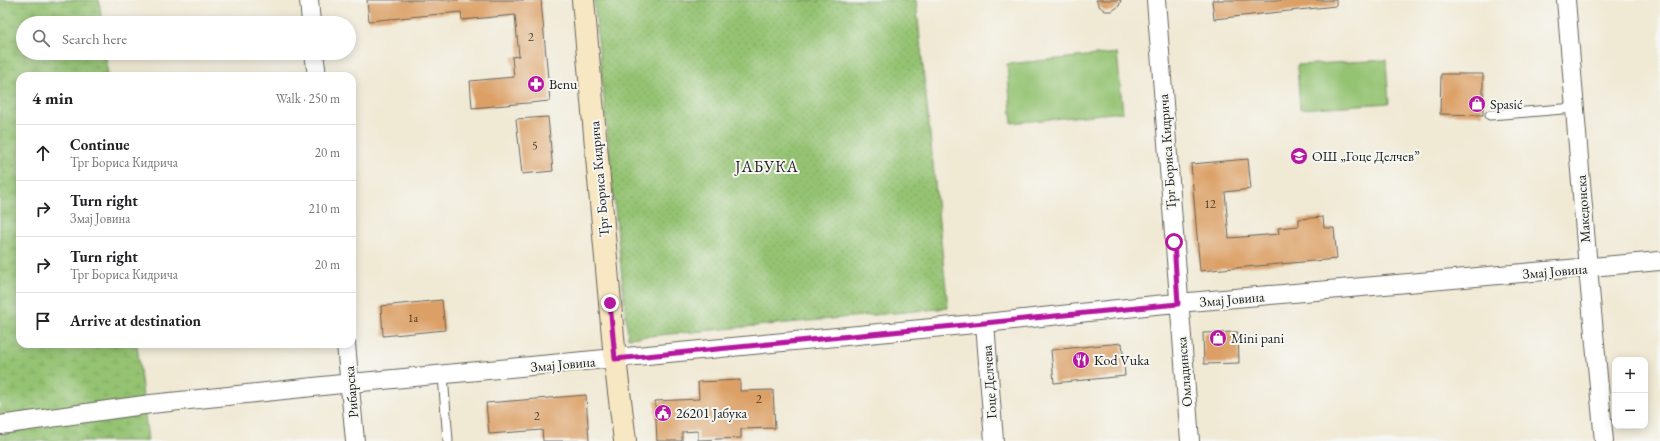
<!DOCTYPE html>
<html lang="en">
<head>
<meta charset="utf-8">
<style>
	:root { --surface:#fff; --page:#f2f2f2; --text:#202124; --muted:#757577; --line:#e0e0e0 }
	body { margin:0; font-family:"EB Garamond",serif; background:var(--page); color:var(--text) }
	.controls { position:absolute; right:12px; bottom:12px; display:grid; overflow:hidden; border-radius:8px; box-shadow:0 2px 10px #0003 }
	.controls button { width:36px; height:36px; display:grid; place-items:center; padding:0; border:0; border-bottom:1px solid var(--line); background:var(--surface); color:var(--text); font:20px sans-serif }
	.stop { position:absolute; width:12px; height:12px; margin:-9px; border:3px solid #b5179e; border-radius:50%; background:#fff }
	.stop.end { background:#b5179e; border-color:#fff; box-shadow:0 1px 4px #0008 }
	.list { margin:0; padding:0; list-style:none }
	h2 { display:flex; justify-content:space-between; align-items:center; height:52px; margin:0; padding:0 16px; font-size:17px }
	h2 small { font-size:13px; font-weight:400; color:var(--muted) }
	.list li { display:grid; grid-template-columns:26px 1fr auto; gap:12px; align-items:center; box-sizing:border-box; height:56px; padding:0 16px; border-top:1px solid var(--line) }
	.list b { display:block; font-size:15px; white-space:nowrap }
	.list p { margin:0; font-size:13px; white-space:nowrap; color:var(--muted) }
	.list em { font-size:13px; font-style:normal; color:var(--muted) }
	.icon { flex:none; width:22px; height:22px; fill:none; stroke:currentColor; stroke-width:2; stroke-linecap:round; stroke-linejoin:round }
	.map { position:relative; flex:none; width:1660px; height:441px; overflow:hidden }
	.search { position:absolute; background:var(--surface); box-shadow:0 2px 10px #0003; left:16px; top:16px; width:340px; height:44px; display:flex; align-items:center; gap:10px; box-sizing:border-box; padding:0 14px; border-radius:22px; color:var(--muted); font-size:15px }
	.panel { position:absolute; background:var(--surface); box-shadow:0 2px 10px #0003; left:16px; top:72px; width:340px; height:276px; border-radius:12px }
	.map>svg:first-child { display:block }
</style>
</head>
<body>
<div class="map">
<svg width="1660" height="441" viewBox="0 0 1660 441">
	<defs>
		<pattern id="grass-dots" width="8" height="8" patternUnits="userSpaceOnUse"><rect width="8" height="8" fill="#94c372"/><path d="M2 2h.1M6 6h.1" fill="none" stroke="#7fa762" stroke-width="1.8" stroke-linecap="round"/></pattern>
		<pattern id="wetland-marsh" width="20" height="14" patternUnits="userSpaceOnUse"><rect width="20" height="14" fill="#94c372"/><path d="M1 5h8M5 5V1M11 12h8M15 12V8" fill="none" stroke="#7fa762"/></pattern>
	</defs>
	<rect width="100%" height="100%" fill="#f6f6f2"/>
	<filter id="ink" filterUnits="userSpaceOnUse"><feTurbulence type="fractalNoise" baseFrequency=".025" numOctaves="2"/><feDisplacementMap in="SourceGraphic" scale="8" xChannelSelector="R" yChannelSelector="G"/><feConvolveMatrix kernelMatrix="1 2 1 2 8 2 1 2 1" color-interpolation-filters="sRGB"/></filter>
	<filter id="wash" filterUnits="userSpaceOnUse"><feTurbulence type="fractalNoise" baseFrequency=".012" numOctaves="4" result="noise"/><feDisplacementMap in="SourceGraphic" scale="16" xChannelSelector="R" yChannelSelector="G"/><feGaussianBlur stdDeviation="0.9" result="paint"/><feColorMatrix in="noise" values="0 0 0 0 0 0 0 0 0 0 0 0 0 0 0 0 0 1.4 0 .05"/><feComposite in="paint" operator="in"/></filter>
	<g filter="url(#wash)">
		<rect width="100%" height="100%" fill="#f0e9d4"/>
		<!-- grass -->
		<path fill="url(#grass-dots)" stroke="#587047" d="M594,0H916L948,308L628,338Z"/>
		<!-- wetland -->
		<path fill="url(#wetland-marsh)" stroke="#587047" d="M0,0H99L102,23H23V53H106L108,76H20V344H137L148,441H0Z"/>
		<!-- pitch -->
		<path fill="#94c372" stroke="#587047" d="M1117,53L1123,112L1012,123L1007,64Z
			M1386,60L1389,103L1300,109L1297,65Z"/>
		<g id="blocks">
			<!-- building -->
			<path fill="#dca066" d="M367,0H541L550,101L472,108L470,81L514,77L512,57L519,56L515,15L462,20L461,12L369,21Z
				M1096,0H1121L1119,6L1112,11H1105L1099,6Z
				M1212,0H1336V6L1214,19Z
				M1441,74H1483V115L1440,114Z
				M548,117L553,171L522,174L516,119Z
				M1248,159L1251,189L1225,192L1229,238L1279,234L1278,228L1299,226V219L1323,217L1324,228H1334L1337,259L1200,271L1191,164Z
				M442,300L445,330L383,336L381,306Z
				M1238,332L1239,363L1204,364L1203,333Z
				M1122,343L1125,376L1054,383L1051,350Z
				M740,380V391L773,390L775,428L741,429V438L698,440V431L682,432V441H657L655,401L699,399L698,382Z
				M586,395L589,441H543L542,430L489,434L486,403Z"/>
		</g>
	</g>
	<g filter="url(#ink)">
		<use href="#blocks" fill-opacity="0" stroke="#66645c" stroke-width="1"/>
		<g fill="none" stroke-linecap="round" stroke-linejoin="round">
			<!-- lane casing -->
			<g stroke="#66645c" stroke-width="11">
				<path id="lane" d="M1490,115L1575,108
					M443,375L448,441"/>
			</g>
			<!-- street casing -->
			<g stroke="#66645c" stroke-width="20">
				<path id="street" d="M309,0L311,23
					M1156,0L1190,441
					M1566,0L1588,268L1604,441
					M314,53L317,76
					M985,323L994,441
					M346,344L355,441
					M0,425L151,404L351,383L985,323L1155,305L1660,261"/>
			</g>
			<!-- secondary casing -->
			<g stroke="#66645c" stroke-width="24">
				<path id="secondary" d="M583,0L615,359L625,441"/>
			</g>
			<!-- lane -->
			<use href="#lane" stroke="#fff" stroke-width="9"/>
			<!-- street -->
			<use href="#street" stroke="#fff" stroke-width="18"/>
			<!-- secondary -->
			<use href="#secondary" stroke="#f8e7c3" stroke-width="22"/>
		</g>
	</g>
	<g fill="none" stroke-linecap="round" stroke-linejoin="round" filter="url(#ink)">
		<!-- route -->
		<path stroke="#b5179e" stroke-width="5" d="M610,303L615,359L1178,304L1174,242"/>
	</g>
	<!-- icons -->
	<defs>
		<g id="pharmacy-disc" transform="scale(0.9)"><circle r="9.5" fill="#b5179e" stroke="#f6f6f2"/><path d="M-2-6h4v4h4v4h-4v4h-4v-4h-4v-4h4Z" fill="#fff"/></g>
		<g id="shop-disc" transform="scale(0.9)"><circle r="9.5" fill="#b5179e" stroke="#f6f6f2"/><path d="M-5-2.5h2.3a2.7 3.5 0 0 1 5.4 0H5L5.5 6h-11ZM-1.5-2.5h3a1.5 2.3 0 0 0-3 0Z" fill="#fff"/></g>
		<g id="school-disc" transform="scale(0.9)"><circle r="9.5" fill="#b5179e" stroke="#f6f6f2"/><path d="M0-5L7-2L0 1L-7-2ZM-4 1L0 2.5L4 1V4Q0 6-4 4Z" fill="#fff"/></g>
		<g id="restaurant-disc" transform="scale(0.9)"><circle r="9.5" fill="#b5179e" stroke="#f6f6f2"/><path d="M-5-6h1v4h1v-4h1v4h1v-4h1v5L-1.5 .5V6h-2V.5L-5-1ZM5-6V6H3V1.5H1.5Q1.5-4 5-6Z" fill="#fff"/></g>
		<g id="civic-disc" transform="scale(0.9)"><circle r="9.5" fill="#b5179e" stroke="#f6f6f2"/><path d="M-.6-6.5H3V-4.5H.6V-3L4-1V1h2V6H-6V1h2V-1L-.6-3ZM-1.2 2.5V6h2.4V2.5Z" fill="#fff"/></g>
	</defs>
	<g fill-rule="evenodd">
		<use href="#pharmacy-disc" x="536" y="84"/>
		<use href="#shop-disc" x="1477" y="104"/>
		<use href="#school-disc" x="1299" y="156"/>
		<use href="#shop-disc" x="1218" y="338"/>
		<use href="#restaurant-disc" x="1081" y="360"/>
		<use href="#civic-disc" x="663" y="413"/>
	</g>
	<g text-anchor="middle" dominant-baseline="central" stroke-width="4" stroke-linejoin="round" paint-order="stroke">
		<!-- number labels -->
		<g font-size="12" fill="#4c3d2e">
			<text x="531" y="37">2</text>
			<text x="535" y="145">5</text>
			<text x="1210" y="204">12</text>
			<text x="413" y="318">1a</text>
			<text x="759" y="399">2</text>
			<text x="537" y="416">2</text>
		</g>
		<!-- poi labels -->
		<g font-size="14" fill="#1c1c1c" stroke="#f6f6f2" text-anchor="start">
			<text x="549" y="84">Benu</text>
			<text x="1490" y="104">Spasić</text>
			<text x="1312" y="156">ОШ „Гоце Делчев”</text>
			<text x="1231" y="338">Mini pani</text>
			<text x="1094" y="360">Kod Vuka</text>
			<text x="676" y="413">26201 Јабука</text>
		</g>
		<!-- street labels -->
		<g font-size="14" fill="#1c1c1c" stroke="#f6f6f2">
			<text transform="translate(1167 152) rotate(-94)">Трг Бориса Кидрича</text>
			<text transform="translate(599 179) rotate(-95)">Трг Бориса Кидрича</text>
			<text transform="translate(1583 209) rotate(-94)">Македонска</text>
			<text transform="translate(1555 271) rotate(-5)">Змај Јовина</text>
			<text transform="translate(1232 299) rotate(-5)">Змај Јовина</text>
			<text transform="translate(563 364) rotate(-5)">Змај Јовина</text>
			<text transform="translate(1184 372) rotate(-95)">Омладинска</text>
			<text transform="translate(989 382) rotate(-94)">Гоце Делчева</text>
			<text transform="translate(351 392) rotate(-95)">Рибарска</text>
		</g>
		<!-- quarter labels -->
		<g font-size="16" letter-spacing="1" fill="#1c1c1c" stroke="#f6f6f2">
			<text x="767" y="166">ЈАБУКА</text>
		</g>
	</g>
</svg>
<div class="controls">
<button>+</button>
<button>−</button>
</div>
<div class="stop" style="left:1174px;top:242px"></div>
<div class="stop end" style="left:610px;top:303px"></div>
<div class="search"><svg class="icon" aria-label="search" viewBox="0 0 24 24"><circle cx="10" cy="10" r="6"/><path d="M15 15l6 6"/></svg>Search here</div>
<section class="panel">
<h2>4 min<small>Walk · 250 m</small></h2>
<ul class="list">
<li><svg class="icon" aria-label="ahead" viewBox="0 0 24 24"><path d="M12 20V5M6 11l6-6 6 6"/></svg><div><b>Continue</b><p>Трг Бориса Кидрича</p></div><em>20 m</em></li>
<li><svg class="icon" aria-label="right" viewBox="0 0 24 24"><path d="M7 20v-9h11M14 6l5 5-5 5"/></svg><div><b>Turn right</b><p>Змај Јовина</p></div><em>210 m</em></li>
<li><svg class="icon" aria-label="right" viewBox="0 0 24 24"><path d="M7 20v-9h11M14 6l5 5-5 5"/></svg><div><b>Turn right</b><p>Трг Бориса Кидрича</p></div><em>20 m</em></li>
<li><svg class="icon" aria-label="arrive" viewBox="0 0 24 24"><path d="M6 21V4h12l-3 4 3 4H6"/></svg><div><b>Arrive at destination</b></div></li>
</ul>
</section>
</div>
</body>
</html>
